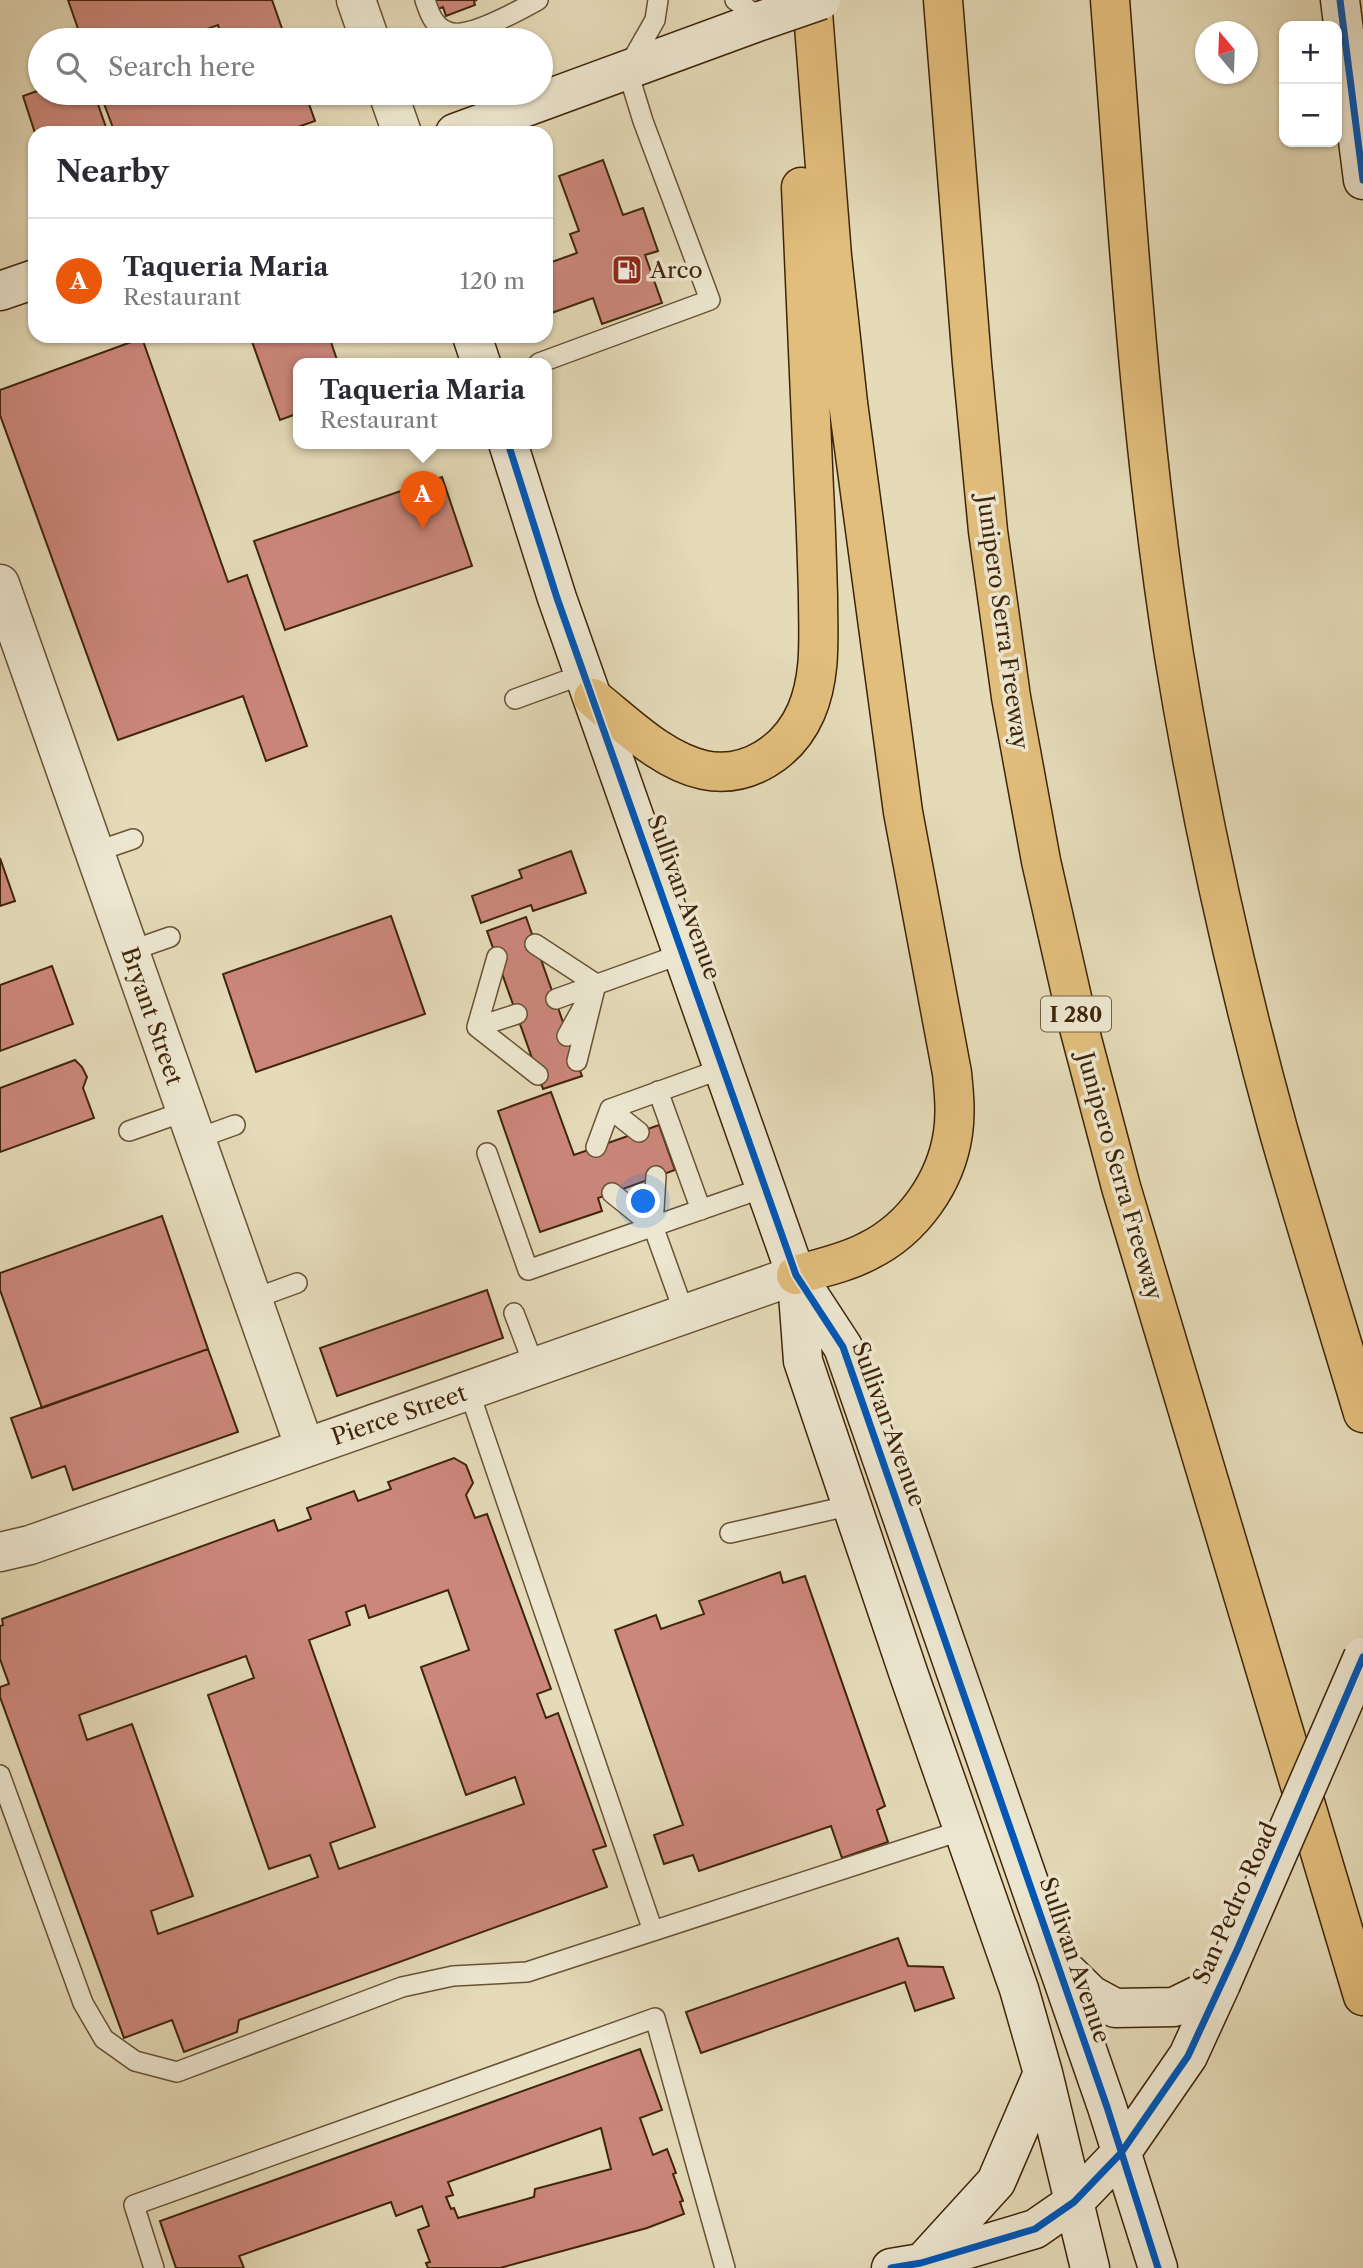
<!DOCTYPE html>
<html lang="en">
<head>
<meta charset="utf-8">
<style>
	:root { --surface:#fff; --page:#f7f7f7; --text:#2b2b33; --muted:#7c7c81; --line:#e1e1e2; --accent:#ea580c }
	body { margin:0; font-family:"Libre Caslon Text",serif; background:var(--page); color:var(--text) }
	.controls { position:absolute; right:21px; top:21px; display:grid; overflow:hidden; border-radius:14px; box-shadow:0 2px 5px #0004 }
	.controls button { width:63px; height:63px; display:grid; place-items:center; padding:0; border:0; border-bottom:2px solid var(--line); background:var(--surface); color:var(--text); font:35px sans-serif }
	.compass { position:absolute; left:1195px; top:21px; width:63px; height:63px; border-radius:50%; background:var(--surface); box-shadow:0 2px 5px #0004; rotate:341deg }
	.you { position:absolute; left:644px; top:1202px; width:24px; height:24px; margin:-18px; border:5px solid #fff; border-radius:50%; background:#1a73e8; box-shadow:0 0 0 10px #1a73e833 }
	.badge { display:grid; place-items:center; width:46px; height:46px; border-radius:50%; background:var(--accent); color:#fff; font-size:23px; font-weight:700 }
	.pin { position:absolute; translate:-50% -58px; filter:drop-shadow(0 2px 4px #0008) }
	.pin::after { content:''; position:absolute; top:37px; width:24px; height:21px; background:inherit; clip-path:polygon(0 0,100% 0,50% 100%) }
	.popup { position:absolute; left:293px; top:358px; width:259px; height:91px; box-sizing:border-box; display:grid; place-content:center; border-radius:14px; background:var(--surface); filter:drop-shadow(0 2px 5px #0005); font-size:23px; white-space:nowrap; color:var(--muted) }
	.popup b { font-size:26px; color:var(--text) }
	.popup::after { content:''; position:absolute; left:50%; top:100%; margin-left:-14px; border:14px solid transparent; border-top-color:var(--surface) }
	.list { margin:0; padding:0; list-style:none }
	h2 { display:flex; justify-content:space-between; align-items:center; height:91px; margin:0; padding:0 28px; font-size:30px }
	h2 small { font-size:23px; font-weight:400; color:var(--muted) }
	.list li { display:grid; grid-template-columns:46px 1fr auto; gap:21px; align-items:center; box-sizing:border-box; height:126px; padding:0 28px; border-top:2px solid var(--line) }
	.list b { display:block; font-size:26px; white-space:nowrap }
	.list p { margin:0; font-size:23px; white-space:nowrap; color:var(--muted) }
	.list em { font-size:23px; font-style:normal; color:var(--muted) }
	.icon { flex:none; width:38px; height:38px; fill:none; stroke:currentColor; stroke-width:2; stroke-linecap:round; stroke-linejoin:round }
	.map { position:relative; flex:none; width:1363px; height:2268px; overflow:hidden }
	.search { position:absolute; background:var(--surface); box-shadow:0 2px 5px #0004; left:28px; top:28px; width:525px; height:77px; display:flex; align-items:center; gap:18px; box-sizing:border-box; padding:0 24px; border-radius:38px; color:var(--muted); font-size:26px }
	.panel { position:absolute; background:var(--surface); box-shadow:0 2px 5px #0004; left:28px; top:126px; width:525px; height:217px; border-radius:21px }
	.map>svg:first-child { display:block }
</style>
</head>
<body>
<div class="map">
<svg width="1363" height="2268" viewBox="0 0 1363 2268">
	<rect width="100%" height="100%" fill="#e5dbb9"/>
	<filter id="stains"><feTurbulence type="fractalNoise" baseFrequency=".00286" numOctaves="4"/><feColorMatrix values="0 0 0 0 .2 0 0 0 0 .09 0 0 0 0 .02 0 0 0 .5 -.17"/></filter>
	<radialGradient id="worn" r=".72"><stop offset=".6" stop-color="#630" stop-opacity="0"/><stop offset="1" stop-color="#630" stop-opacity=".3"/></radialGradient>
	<!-- building -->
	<path fill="#cc877c" stroke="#3f2508" stroke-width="2" fill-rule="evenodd" d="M68,0H272L286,40H223L218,25L176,40H82Z
		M435,0H477L474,1L475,5L446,16L443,7L438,9Z
		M40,90V93H94L108,133H35L23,96Z
		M100,93H305L315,121L281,133H115Z
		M603,160L623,215L643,208L658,251L645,255L662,303L602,324L593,298L546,315V264L577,253L570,234L579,231L559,176Z
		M250,336H329L338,363H299V413L280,420Z
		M142,338L228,582L247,575L307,746L266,761L243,696L118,740L0,415V390Z
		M442,477L472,566L285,630L254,541Z
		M571,851L586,893L533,911L531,905L481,923L472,896L522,878L519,870Z
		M0,858L15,901L0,906Z
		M391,916L425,1014L256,1072L223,974Z
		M526,917L582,1076L543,1089L487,931Z
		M52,966L73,1024L0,1051V985Z
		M75,1060L82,1067L87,1077L83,1088L94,1118L0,1152V1088Z
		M551,1092L574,1155L659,1125L675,1170L598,1198L602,1211L540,1232L498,1111Z
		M162,1216L208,1349L42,1408L0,1290V1273Z
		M487,1290L503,1338L337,1396L320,1348Z
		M208,1349L238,1432L73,1490L65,1466L32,1478L11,1418Z
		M454,1458L466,1465L473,1483L466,1495L475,1518L487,1514L551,1689L537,1694L546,1718L558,1713L606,1846L593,1850L607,1887L239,2020L237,2032L184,2052L172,2020L124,2038L0,1697V1687L9,1684L0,1659V1626L3,1625L2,1619L274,1520L278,1531L311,1519L307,1508L354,1491L358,1501L391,1489L388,1482ZM448,1590L469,1650L421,1667L466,1795L515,1777L524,1804L339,1869L330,1843L375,1827L309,1640L350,1625L346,1612L365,1605L369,1618ZM246,1656L254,1678L208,1695L269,1869L310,1855L318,1877L158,1934L151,1911L193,1896L132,1724L87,1740L79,1715Z
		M780,1572L783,1583L805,1576L885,1806L877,1810L888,1842L842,1858L831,1826L699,1871L693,1855L664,1864L654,1835L683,1825L615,1630L656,1615L661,1629L704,1614L699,1601Z
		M898,1938L908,1966L943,1967L954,1998L915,2011L905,1982L701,2053L686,2012Z
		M640,2049L662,2110L640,2118L653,2155L667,2149L676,2173L673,2174L683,2201L680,2202L684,2214L647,2228L500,2268H428L426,2263L430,2262L418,2230L429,2226L422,2206L396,2216L391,2202L239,2256L244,2268H176L160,2221ZM601,2128L611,2169L535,2189L534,2197L458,2218L454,2208L451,2209L446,2197L453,2195L448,2182Z"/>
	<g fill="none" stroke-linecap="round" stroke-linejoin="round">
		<!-- lane casing -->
		<g stroke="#685234" stroke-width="22">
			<path id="lane" d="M425,0C429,12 433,25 446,31C465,41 520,10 538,0
				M735,0L763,20
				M539,363L710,300L643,121L627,69L655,20L658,0
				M515,699L584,674
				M95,852L133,839
				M535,944L596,984
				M130,951L170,937
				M556,999L684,953
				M477,1027L538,1075
				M477,1027L497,957
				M477,1027L517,1014
				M567,1036L583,1007
				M577,1061L596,984
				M658,1091L701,1210
				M129,1131L186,1111
				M639,1132L610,1109L724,1068
				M196,1139L235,1125
				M596,1147L610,1109
				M487,1153L528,1270L766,1187
				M656,1176L653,1226L685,1315
				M612,1193L653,1226
				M253,1299L297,1283
				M514,1313L535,1368
				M469,1391L653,1931
				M730,1533L852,1505
				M0,1775L83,2003L104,2039L135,2061L177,2072L402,1987L453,1976L527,1972L963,1830
				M154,2268L134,2205L655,2018L725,2268"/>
		</g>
		<!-- street casing -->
		<g stroke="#685234" stroke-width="41">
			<path id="street" d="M356,0L370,40
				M388,93L402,133
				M0,584L305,1448
				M0,1552L30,1545L796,1275"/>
		</g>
		<!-- secondary casing -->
		<g stroke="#3f2508" stroke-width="41">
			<path id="secondary" d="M1340,0L1363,180
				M455,133L763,20
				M0,291L35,279
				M472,336L481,363
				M508,443L557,598L796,1275L843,1347L1107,2107L1158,2268
				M797,1280L803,1361L909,1675L1019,1989L1043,2073L1090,2268
				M1059,1964L1091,1995L1115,2008L1174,2007L1221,1984
				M923,2262L996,2182L1043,2073
				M891,2268L921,2263L1035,2229L1074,2202L1121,2153L1188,2056L1221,1984"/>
		</g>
		<!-- highway casing -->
		<g stroke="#3f2508" stroke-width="41">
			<path id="highway" d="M943,0L972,363L988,531L1011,697L1041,861L1078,1024L1121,1187L1363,1996
				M1110,0C1127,219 1140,439 1174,655C1200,815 1235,973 1278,1129C1305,1224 1335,1319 1363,1413
				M593,698C626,724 662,761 704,770C748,779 789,751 806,712C822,675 818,635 818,596C817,561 816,525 814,490C810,389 805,288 801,187
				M796,1275C820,1268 846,1263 868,1251C913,1229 946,1182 953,1133C956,1113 954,1093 952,1073L903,812L848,403L832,256L812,0"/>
		</g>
		<!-- lane -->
		<use href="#lane" stroke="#eee8d2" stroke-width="19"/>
		<!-- street -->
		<use href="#street" stroke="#eee8d2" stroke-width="38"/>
		<!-- secondary -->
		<use href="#secondary" stroke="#eee8d2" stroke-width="38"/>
		<!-- highway -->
		<use href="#highway" stroke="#e2be7c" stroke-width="38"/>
		<!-- secondary-bridge casing -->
		<g stroke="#3f2508" stroke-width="41" stroke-linecap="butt">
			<path id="secondary-bridge" d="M763,20L821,0
				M1221,1984L1363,1657"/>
		</g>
		<!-- secondary-bridge -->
		<use href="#secondary-bridge" stroke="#eee8d2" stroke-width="38"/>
		<!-- cycleway casing -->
		<g stroke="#eee8d2" stroke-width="11">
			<path id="cycleway" d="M1340,0L1363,180
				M508,443L557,598L796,1275L843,1347L1107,2107L1158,2268
				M891,2268L921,2263L1035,2229L1074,2202L1121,2153L1188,2056L1238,1948L1363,1657"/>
		</g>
		<!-- cycleway -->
		<use href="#cycleway" stroke="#0057b8" stroke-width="7"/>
	</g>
	<!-- icons -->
	<defs>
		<g id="fuel-square" transform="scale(1.575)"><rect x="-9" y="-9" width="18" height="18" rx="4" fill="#8f2418" stroke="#eee8d2"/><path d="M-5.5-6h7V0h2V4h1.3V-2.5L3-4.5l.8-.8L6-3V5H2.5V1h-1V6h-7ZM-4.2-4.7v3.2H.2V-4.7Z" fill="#fff"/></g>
	</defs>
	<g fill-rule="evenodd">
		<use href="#fuel-square" x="627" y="270"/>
	</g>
	<g text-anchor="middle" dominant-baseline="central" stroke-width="7" stroke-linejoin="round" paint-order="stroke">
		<!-- shield labels -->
		<rect fill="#eee8d2" stroke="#746045" stroke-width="2" x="1041" y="996.5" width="70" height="35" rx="5"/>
		<g font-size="21" font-weight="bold" fill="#3f2508">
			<text x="1076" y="1014">I 280</text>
		</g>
		<!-- poi labels -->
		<g font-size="23" fill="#3f2508" stroke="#eee8d2" text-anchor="start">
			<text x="650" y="270">Arco</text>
		</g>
		<!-- street labels -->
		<g font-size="23" fill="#3f2508" stroke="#eee8d2">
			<text transform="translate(1003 622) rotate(82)">Junipero Serra Freeway</text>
			<text transform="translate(684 897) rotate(70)">Sullivan Avenue</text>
			<text transform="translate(152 1016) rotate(71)">Bryant Street</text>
			<text transform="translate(1120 1176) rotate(74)">Junipero Serra Freeway</text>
			<text transform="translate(399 1415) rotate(-19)">Pierce Street</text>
			<text transform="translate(889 1424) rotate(70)">Sullivan Avenue</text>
			<text transform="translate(1235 1903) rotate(-66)">San Pedro Road</text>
			<text transform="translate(1075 1960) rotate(71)">Sullivan Avenue</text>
		</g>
	</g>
	<rect width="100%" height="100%" filter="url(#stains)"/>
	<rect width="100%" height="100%" fill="url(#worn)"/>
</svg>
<div class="controls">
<button>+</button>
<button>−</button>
</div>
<svg class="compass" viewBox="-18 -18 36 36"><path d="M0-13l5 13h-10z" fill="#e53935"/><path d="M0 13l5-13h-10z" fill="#7c7c81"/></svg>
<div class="you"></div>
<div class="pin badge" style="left:423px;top:529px">A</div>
<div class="popup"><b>Taqueria Maria</b>Restaurant</div>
<div class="search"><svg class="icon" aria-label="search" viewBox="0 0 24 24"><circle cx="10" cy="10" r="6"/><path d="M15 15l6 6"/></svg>Search here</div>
<section class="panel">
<h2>Nearby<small></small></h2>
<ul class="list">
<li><span class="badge">A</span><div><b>Taqueria Maria</b><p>Restaurant</p></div><em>120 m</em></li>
</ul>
</section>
</div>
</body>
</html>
